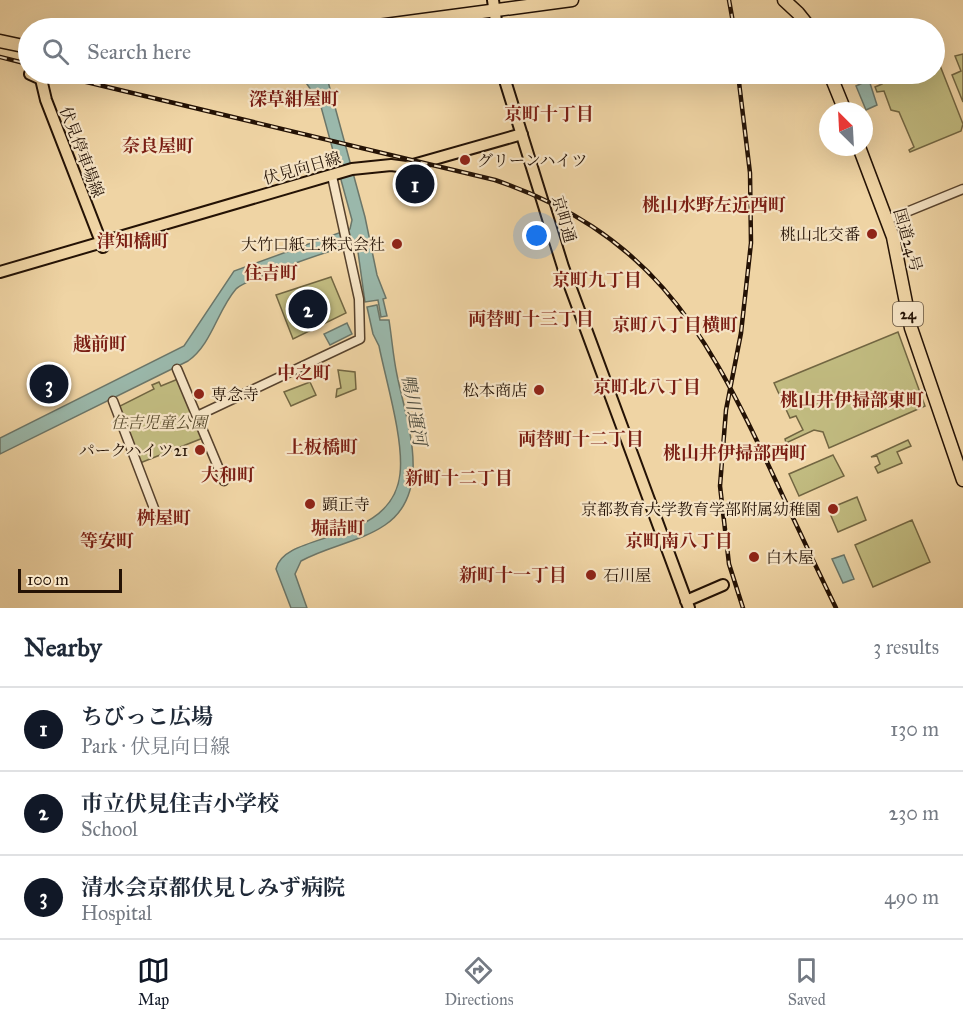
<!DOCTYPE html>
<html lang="en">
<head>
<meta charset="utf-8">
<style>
	:root { --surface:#fff; --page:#f2f2f3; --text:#1f2937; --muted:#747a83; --line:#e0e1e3; --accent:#111827 }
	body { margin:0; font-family:"IM FELL Great Primer","Noto Serif JP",serif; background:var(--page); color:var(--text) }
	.compass { position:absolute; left:819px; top:102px; width:54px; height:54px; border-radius:50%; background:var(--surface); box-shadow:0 6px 24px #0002; rotate:336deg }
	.scale { position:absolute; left:18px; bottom:15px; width:104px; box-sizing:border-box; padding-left:6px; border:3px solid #241205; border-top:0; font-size:16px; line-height:21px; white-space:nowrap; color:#241205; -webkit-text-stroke:4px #f5e3c4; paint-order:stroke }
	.you { position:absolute; left:537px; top:236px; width:21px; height:21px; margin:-15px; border:4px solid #fff; border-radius:50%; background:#1a73e8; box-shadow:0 0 0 9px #1a73e833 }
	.badge { display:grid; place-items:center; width:39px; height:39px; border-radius:50%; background:var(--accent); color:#fff; font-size:20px; font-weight:700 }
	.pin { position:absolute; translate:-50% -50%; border:3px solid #fff; box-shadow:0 2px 6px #0006 }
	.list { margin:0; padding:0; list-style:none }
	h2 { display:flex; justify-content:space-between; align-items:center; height:78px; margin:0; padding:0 24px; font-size:26px }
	h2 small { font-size:20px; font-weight:400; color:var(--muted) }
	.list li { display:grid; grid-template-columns:39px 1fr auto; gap:18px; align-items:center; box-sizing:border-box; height:84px; padding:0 24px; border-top:2px solid var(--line) }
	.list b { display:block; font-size:22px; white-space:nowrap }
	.list p { margin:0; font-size:20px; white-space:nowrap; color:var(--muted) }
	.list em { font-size:20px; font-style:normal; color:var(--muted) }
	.icon { flex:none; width:33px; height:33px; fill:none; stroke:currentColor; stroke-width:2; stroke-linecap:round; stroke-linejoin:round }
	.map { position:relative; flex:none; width:963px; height:608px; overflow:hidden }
	.search { position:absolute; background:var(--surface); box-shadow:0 6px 24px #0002; left:18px; right:18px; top:18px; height:66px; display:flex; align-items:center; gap:15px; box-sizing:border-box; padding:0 21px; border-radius:33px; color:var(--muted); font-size:22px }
	.sheet { height:330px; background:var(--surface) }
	nav { display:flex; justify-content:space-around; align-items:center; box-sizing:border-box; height:84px; border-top:2px solid var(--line); background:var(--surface); font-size:16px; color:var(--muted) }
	nav a { display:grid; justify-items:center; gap:3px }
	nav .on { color:var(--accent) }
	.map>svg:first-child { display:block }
</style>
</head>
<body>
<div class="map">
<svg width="963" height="608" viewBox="0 0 963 608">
	<rect width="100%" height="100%" fill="#efd4a4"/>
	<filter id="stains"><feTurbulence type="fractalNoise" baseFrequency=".00333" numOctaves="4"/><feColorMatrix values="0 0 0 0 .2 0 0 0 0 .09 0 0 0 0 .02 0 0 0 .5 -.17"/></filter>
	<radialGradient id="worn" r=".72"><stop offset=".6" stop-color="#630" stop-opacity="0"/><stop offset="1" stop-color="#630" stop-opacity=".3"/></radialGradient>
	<!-- green -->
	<path fill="#c1bb80" stroke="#726642" stroke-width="1.5" d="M963,54V102L952,75L961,71L955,56Z
		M935,60L939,63L963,124L961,131L910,152L909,150L914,147L899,112L891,110L884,91L877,92L875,87L882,84L879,76L882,74H934Z
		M331,277L346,313L293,339L276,295Z
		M898,332L925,406L829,448L823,432L814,430L786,443L785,439L803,430L796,416L790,418L774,383Z
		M338,370L355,372L356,389L336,397L337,389L341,388Z
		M178,379L203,438L140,463L118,407L154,389L152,385L159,382L161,386Z
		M310,382L316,395L291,406L284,392Z
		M908,440L911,446L897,452L902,463L878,473L875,467L880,464L877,456L871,457Z
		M833,455L844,476L799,496L789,474Z
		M857,497L866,520L838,532L828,509Z
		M912,520L930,562L873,587L855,545Z"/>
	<!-- water -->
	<path fill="#9ab8ab" stroke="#6b7669" stroke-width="1.5" d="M300,74H326L365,217L377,275L386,298L383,299L387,316L381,317L378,300L365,302L357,245C345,244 244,280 236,289C217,311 212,344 188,361L0,454V438L184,346L234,271L350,229L352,220L320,103Z
		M869,80L877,105L866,110L856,86Z
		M377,305L380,320H389C392,339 393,356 397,375C406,420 434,492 385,525C360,542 328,546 301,561L295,574L307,608H291L276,569C284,530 392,546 400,474C404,440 386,381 379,346L373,334L367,307Z
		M347,323L352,334L330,345L324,334Z
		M844,555L854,579L843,583L832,559Z"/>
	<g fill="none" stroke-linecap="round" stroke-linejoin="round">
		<!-- minor casing -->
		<g stroke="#57422d" stroke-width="11">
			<path id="minor" d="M887,220L963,189
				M177,369L224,481
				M113,401L155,511
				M197,416L360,339L359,299L332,176"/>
		</g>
		<!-- major casing -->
		<g stroke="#241205" stroke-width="14">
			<path id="major" d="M493,0L497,28
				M30,74L41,79L46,100L103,247
				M503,74L563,267L689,608
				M0,272L352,169L391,165L406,167L522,134
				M686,601L723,585"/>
		</g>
		<!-- highway casing -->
		<g stroke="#241205" stroke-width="15">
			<path id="highway" d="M784,0L798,13L810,28
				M363,28L572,0
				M0,41L28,47
				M830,74L845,111
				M859,147L893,237L911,328L963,480"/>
		</g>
		<!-- minor -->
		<use href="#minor" stroke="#f5e3c4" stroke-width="8"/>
		<!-- major -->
		<use href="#major" stroke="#efd4a4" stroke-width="10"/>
		<!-- highway -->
		<use href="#highway" stroke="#efd4a4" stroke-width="12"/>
		<!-- rail casing -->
		<g stroke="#241205" stroke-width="4.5">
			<path id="rail" d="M729,0L734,28
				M0,57L28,64
				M53,74L495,180C646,232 702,323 766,460C789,509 812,559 836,608
				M738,74L750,173L751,243L741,333L726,410L720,486L729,564L743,608"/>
		</g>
		<!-- rail -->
		<use href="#rail" stroke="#f5e3c4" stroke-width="2" stroke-dasharray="7" stroke-linecap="butt"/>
	</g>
	<!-- markers -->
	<g fill="#8f2418" stroke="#f5e3c4" stroke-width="2">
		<circle cx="465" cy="160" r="6"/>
		<circle cx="872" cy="234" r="6"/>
		<circle cx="397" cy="244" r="6"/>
		<circle cx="539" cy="390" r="6"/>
		<circle cx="199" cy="394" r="6"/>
		<circle cx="200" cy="450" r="6"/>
		<circle cx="310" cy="504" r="6"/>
		<circle cx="833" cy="509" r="6"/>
		<circle cx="754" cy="557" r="6"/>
		<circle cx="591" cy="575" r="6"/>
	</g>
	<g text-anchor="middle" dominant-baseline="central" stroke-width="4.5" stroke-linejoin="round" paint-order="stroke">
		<!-- shield labels -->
		<rect fill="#f5e3c4" stroke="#63513e" stroke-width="1.5" x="893" y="302" width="30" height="24" rx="4.5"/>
		<g font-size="15" font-weight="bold" fill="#241205">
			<text x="908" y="314">24</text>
		</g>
		<!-- street labels -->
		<g font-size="16" fill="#241205" stroke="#f5e3c4">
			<text transform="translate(82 152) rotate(69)">伏見停車場線</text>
			<text transform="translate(302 168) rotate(-16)">伏見向日線</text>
			<text transform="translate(564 219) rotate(74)">京町通</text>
			<text transform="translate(908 240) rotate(74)">国道24号</text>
		</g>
		<!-- poi labels -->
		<g font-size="16" fill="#241205" stroke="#f5e3c4" text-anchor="start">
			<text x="477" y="160">グリーンハイツ</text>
			<text x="860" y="234" text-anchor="end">桃山北交番</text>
			<text x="385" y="244" text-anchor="end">大竹口紙工株式会社</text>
			<text x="527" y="390" text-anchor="end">松本商店</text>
			<text x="211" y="394">専念寺</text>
			<text x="188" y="450" text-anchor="end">パークハイツ21</text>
			<text x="322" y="504">顕正寺</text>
			<text x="821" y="509" text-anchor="end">京都教育大学教育学部附属幼稚園</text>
			<text x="766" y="557">白木屋</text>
			<text x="603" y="575">石川屋</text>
		</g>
		<!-- park labels -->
		<g font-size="16" font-style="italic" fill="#5b4d30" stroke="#f5e3c4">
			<text x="159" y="422">住吉児童公園</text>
		</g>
		<!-- neighbourhood labels -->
		<g font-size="18" font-weight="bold" fill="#7a1f14" stroke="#f5e3c4">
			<text x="294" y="99">深草紺屋町</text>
			<text x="549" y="114">京町十丁目</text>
			<text x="158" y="146">奈良屋町</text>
			<text x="714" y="205">桃山水野左近西町</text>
			<text x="133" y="241">津知橋町</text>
			<text x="271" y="273">住吉町</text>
			<text x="597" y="280">京町九丁目</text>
			<text x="531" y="319">両替町十三丁目</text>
			<text x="675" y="325">京町八丁目横町</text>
			<text x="100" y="344">越前町</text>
			<text x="304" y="373">中之町</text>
			<text x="647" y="387">京町北八丁目</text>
			<text x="852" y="400">桃山井伊掃部東町</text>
			<text x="581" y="439">両替町十二丁目</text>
			<text x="322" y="447">上板橋町</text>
			<text x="735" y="453">桃山井伊掃部西町</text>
			<text x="228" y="475">大和町</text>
			<text x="459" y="478">新町十二丁目</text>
			<text x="164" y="518">桝屋町</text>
			<text x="338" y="528">堀詰町</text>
			<text x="107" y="541">等安町</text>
			<text x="679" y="541">京町南八丁目</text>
			<text x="513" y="575">新町十一丁目</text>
		</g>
		<!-- water labels -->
		<g font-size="18" font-style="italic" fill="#4d4c3f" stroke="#f5e3c4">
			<text transform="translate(414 410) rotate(80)">鴨川運河</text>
		</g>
	</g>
	<rect width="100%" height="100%" filter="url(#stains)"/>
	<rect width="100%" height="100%" fill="url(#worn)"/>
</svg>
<svg class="compass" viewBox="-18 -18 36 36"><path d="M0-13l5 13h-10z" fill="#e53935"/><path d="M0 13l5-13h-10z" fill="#747a83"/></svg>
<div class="scale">100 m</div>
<div class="you"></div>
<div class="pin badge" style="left:415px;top:184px">1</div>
<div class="pin badge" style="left:308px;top:309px">2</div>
<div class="pin badge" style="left:49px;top:384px">3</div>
<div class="search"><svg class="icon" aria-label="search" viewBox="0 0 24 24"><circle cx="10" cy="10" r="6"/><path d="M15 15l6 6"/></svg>Search here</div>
</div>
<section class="sheet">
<h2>Nearby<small>3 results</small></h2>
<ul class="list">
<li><span class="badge">1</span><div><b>ちびっこ広場</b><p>Park · 伏見向日線</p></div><em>130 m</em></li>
<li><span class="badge">2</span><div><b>市立伏見住吉小学校</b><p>School</p></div><em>230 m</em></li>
<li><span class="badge">3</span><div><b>清水会京都伏見しみず病院</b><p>Hospital</p></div><em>490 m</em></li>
</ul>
</section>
<nav>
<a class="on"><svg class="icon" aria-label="map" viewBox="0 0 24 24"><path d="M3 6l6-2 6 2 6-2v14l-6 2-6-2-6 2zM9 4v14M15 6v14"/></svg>Map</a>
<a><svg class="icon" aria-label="directions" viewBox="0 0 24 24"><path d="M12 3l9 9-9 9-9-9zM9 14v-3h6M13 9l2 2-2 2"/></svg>Directions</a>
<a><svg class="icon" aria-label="saved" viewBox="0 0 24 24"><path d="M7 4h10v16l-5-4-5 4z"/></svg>Saved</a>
</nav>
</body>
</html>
